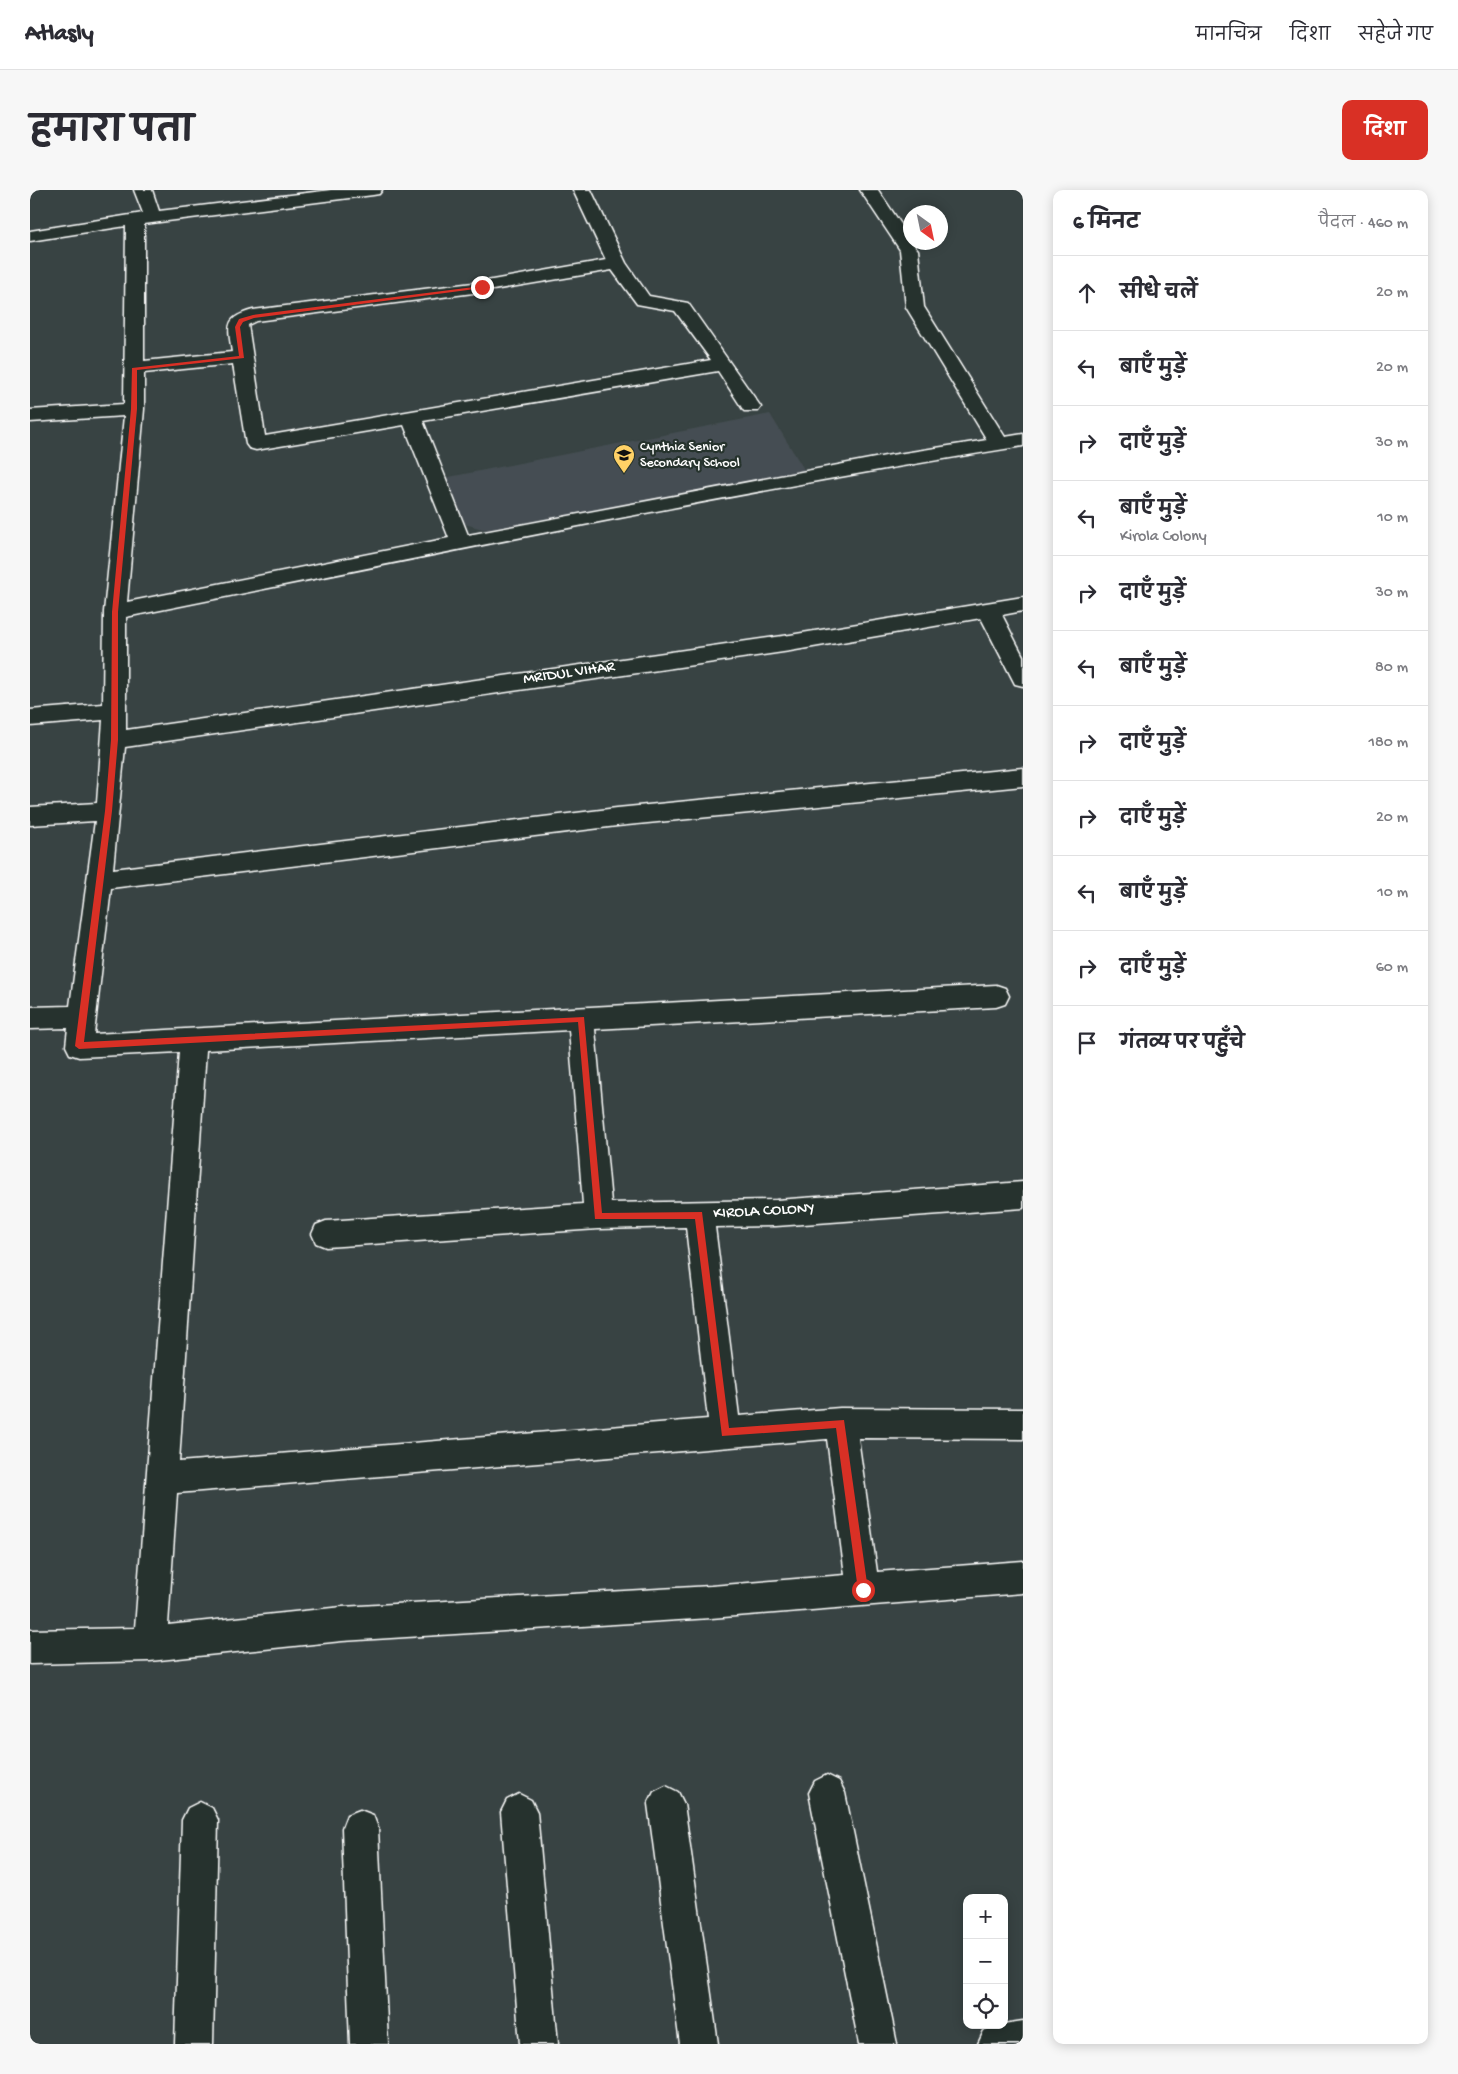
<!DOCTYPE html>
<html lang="hi">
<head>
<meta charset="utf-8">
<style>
	:root { --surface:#fff; --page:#f7f7f7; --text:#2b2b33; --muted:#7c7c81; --line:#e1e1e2; --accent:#d93025 }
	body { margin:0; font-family:"Gochi Hand","Playpen Sans Deva",sans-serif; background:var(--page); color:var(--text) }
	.controls { position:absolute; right:15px; bottom:15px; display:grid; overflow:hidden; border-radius:10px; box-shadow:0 2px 12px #0003 }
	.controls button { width:45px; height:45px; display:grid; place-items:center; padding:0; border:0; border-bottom:1px solid var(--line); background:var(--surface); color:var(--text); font:25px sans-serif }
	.compass { position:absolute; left:873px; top:15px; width:45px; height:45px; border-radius:50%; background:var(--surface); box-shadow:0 2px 12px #0003; rotate:147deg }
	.stop { position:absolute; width:15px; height:15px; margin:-11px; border:4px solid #d93025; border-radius:50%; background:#fff }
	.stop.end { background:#d93025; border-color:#fff; box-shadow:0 1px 5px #0008 }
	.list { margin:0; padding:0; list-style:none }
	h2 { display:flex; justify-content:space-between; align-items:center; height:65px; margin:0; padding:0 20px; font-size:21px }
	h2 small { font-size:16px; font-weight:400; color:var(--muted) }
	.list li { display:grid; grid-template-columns:32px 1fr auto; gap:15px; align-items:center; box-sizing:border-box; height:75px; padding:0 20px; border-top:1px solid var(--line) }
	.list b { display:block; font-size:19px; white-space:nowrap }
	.list p { margin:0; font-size:16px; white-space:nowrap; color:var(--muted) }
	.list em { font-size:16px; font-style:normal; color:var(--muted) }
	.icon { flex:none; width:28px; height:28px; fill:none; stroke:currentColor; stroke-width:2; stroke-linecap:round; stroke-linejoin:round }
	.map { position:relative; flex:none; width:993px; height:1854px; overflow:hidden; border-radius:10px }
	header { display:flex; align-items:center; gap:30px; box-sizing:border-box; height:70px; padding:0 25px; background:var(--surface); border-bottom:1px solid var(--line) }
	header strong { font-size:24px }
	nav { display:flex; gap:28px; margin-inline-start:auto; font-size:18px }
	.intro { display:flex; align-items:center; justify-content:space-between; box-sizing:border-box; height:120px; padding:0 30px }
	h1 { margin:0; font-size:35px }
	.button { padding:12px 22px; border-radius:10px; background:var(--accent); color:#fff; font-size:18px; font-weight:700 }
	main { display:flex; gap:30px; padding:0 30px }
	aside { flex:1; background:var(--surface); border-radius:10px; box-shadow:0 2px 12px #0003 }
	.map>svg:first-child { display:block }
</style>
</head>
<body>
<header>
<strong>Atlasly</strong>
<nav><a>मानचित्र</a><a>दिशा</a><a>सहेजे गए</a></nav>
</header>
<div class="intro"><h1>हमारा पता</h1><a class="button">दिशा</a></div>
<main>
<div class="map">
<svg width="993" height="1854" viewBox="0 0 993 1854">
	<rect width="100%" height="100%" fill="#384343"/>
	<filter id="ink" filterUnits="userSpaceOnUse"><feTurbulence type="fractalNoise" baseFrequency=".02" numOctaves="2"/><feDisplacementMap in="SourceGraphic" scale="10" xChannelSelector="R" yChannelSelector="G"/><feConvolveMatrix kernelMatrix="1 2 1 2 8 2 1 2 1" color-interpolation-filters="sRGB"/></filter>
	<g filter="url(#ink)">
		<!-- built -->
		<path fill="#454e52" d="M740,224L775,281L456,340L435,334L414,288Z"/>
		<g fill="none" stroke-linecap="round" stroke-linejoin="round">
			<!-- street casing -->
			<g stroke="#fff" stroke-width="3">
				<path id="street" d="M104,0H122L129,21L301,0H352L349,4L343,5L114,34V171L202,162C198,136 194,128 223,120L451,92L576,70L543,0H561L596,73L619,106L658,113L731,217L728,221H714L688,181L393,231L438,345L861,265L957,250L876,117L870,60L830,0H848L881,49V52L888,60L894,117L975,247L993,244V256C692,304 394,367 96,427V540L760,445L993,407V421L972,425L993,466V496L985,494L951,428L760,461L95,557L83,679L587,618L993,578V596L587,636L81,698L64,844L966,795L975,798L979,806L975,814L966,817L565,839L581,1013L746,1010L993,992V1018L746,1036L685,1037L709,1226L810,1218L993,1219V1249L828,1248L847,1382L993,1371V1403L681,1428L312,1451L120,1471L0,1474V1440L105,1438L149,862L49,867L40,864L36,856L38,838L0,839V817L40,816L65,631L0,635V617L67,613L73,530L0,536V520L73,514L74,422L94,226L0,232V220L94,214L96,36L0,51V41L113,23ZM582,80L607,114L645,121L681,170L235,246L218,135L226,131L451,102ZM203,174L216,254L219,258L226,260L374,235L419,348L97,412L114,219V183ZM539,840L553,1014L296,1031L286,1035L282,1044L286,1053L296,1057L568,1039L656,1037L678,1229L149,1272L176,860ZM797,1249L815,1385L681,1396L312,1417L138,1435L147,1303Z
					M797,1585L809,1591L815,1603L867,1854H829L779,1603L785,1591Z
					M636,1596L648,1602L654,1614L688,1854H650L618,1614L624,1602Z
					M489,1604L501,1610L507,1622L528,1854H490L471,1622L477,1610Z
					M170,1612L182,1618L188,1630L183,1854H145L152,1630L158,1618Z
					M330,1620L343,1625L348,1638L358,1854H320L312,1638L317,1625Z
					M993,1831V1854H948L954,1841L967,1835Z"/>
			</g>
			<!-- street -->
			<use href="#street" fill="#26332d" fill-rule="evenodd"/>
		</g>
	</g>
	<!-- route -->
	<path fill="#d93025" d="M452,96L453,98L224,128L213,132L210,137L214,168L107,180V219L88,422V550L82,621L54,852L554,827L572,1023L672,1022L699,1238L814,1230L838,1400L833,1405L828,1400L806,1238L692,1246L665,1029H565L548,832L49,859L45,856L75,621L81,550L82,422L101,219L102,178L209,166L205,137L209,129L223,125Z"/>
	<!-- icons -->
	<defs>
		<g id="school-pin" transform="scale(1.125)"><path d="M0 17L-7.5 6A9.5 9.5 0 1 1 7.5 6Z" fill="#ffd166" stroke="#26332d"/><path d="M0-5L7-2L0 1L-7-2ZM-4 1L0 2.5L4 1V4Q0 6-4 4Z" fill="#111"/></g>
	</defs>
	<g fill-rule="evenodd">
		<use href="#school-pin" x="594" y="265"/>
	</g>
	<g text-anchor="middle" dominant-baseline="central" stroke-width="4.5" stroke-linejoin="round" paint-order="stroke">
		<!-- far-poi labels -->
		<g font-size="14" fill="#fff" stroke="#26332d" text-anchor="start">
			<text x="610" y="257">Cynthia Senior<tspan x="610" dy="16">Secondary School</tspan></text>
		</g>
		<!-- street labels -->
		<g font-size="16" fill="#fff" stroke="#26332d">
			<text transform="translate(539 484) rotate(-8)">MRIDUL VIHAR</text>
			<text transform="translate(734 1022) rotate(-3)">KIROLA COLONY</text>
		</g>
	</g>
</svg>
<div class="controls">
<button>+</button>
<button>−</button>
<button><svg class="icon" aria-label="locate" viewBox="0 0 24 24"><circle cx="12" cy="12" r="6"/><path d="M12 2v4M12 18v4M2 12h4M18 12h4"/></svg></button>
</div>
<svg class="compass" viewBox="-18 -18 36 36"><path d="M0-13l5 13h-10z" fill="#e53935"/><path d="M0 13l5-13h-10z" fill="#7c7c81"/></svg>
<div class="stop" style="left:833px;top:1400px"></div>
<div class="stop end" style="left:452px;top:97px"></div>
</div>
<aside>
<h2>6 मिनट<small>पैदल · 460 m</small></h2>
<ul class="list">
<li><svg class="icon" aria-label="ahead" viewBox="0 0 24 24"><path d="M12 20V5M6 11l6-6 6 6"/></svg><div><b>सीधे चलें</b></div><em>20 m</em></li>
<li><svg class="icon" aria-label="left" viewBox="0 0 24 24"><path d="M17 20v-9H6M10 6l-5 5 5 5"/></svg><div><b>बाएँ मुड़ें</b></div><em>20 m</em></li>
<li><svg class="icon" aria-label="right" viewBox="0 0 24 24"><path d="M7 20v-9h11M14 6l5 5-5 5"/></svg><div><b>दाएँ मुड़ें</b></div><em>30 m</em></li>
<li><svg class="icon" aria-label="left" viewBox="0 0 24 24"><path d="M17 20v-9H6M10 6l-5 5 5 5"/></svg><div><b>बाएँ मुड़ें</b><p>Kirola Colony</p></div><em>10 m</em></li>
<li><svg class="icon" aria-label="right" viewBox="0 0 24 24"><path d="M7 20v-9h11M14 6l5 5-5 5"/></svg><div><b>दाएँ मुड़ें</b></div><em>30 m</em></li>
<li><svg class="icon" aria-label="left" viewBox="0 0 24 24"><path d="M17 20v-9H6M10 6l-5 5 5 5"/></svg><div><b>बाएँ मुड़ें</b></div><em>80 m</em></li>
<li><svg class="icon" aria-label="right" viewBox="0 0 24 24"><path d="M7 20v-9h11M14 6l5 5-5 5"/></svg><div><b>दाएँ मुड़ें</b></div><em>180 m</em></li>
<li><svg class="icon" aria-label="right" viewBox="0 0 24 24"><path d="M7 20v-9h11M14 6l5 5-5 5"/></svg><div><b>दाएँ मुड़ें</b></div><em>20 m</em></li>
<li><svg class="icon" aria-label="left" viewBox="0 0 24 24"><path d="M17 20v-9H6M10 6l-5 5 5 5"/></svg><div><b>बाएँ मुड़ें</b></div><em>10 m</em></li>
<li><svg class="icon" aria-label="right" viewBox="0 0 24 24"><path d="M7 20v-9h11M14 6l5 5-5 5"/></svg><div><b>दाएँ मुड़ें</b></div><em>60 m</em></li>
<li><svg class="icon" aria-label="arrive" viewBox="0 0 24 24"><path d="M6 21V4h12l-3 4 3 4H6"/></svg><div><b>गंतव्य पर पहुँचे</b></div></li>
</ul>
</aside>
</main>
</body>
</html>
